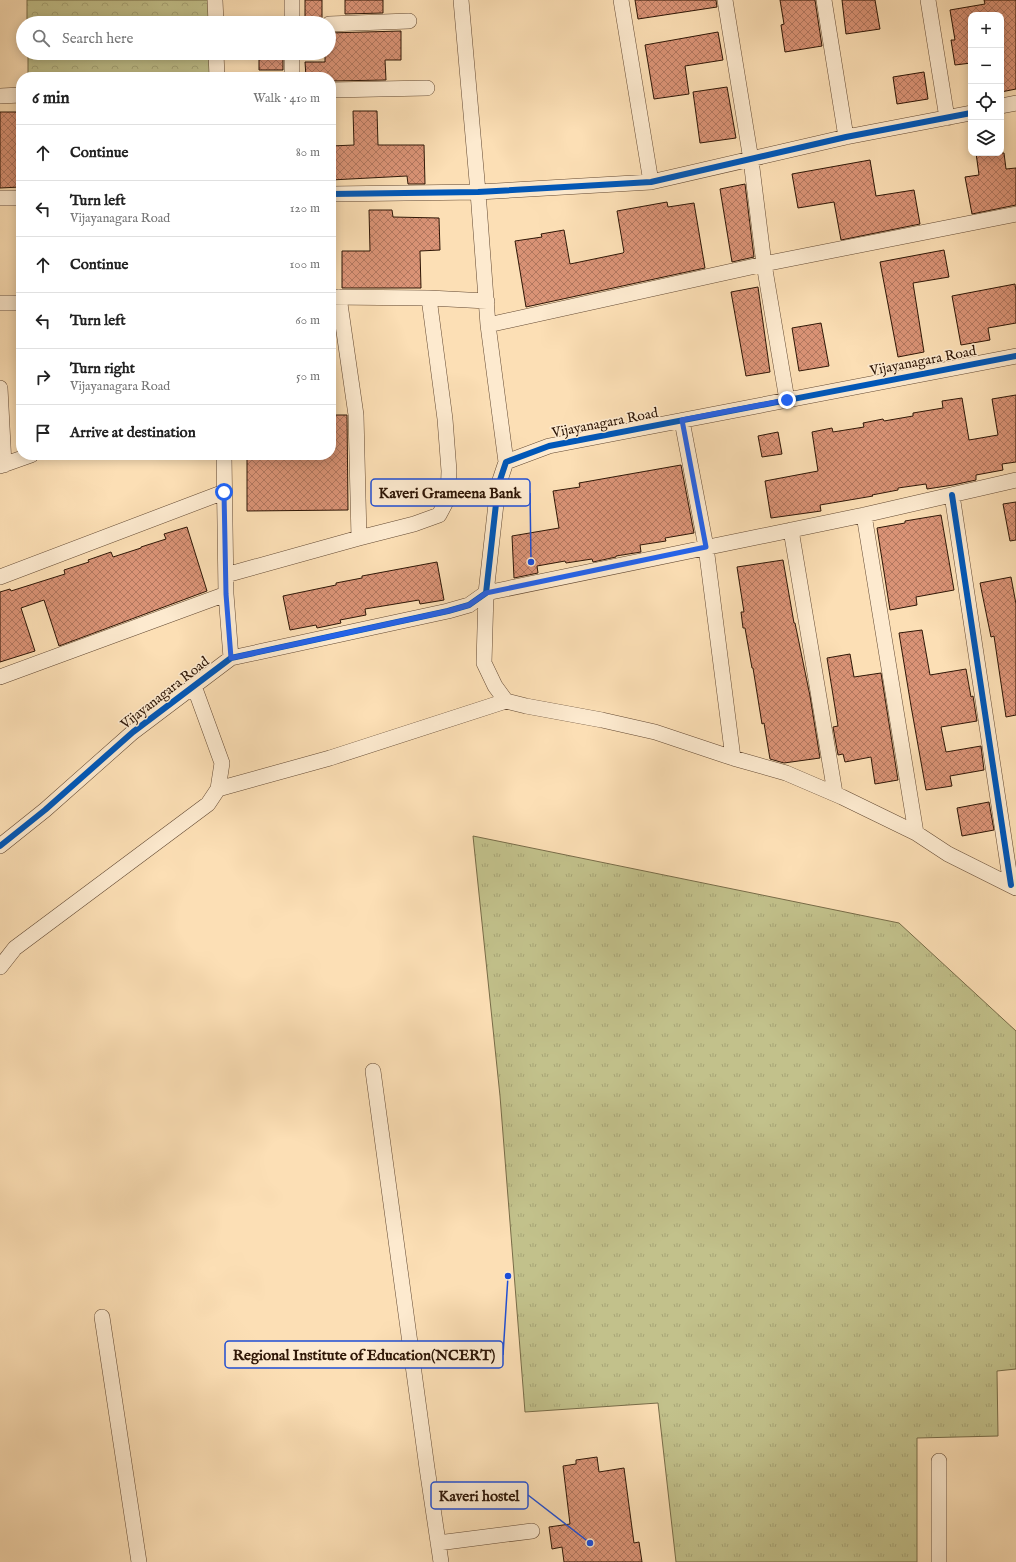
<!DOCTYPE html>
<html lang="en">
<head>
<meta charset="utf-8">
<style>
	:root { --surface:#fff; --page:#f6f6f6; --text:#222; --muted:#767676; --line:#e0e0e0 }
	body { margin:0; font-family:"IM FELL English",serif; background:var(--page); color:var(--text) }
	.controls { position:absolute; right:12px; top:12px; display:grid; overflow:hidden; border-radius:8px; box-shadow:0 2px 10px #0003 }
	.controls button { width:36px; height:36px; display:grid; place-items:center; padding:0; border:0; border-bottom:1px solid var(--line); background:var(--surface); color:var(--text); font:20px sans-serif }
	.stop { position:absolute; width:12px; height:12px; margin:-9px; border:3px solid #2563eb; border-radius:50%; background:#fff }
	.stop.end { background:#2563eb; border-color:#fff; box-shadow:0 1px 4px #0008 }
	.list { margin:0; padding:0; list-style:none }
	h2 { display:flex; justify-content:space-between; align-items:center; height:52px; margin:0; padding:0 16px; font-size:17px }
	h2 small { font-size:13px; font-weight:400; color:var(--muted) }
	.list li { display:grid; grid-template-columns:26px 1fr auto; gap:12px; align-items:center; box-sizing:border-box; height:56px; padding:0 16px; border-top:1px solid var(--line) }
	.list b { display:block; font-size:15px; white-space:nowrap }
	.list p { margin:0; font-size:13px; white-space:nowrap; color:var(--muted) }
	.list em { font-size:13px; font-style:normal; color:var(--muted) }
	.icon { flex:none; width:22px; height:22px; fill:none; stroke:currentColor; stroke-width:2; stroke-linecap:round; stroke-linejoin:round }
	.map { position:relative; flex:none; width:1016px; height:1562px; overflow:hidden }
	.search { position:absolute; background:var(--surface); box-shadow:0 2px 10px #0003; left:16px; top:16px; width:320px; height:44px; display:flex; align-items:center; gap:10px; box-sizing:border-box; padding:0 14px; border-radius:22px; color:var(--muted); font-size:15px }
	.panel { position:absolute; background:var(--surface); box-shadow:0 2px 10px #0003; left:16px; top:72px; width:320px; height:388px; border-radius:16px }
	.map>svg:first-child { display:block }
</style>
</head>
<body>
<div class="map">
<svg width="1016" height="1562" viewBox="0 0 1016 1562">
	<defs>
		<pattern id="grass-tufts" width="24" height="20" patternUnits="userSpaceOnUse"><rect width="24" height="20" fill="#c2c18b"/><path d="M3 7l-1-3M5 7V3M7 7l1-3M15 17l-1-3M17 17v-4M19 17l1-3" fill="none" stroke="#a7a576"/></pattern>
		<pattern id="park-crowns" width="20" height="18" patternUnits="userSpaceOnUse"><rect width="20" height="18" fill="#c2c18b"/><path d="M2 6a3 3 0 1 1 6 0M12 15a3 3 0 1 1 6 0" fill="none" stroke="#a7a576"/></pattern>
		<pattern id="building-cross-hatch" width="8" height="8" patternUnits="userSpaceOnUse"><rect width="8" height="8" fill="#da9376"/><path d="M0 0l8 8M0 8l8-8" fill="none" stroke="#b1775f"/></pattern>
	</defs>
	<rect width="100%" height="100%" fill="#fcdfb5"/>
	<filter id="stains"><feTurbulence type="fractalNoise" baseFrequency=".005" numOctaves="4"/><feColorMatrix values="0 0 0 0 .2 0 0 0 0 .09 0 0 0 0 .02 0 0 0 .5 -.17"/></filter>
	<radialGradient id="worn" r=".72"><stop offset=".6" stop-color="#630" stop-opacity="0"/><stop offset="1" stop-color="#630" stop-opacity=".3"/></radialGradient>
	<!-- grass -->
	<path fill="url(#grass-tufts)" stroke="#786c48" d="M473,836L899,923L1016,1031V1369L997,1371L998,1436L917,1438V1562H676L658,1403L525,1412L500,1096Z"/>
	<!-- park -->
	<path fill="url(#park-crowns)" stroke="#786c48" d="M27,0H215L216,23H27Z
		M28,53H216L217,77H28Z"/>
	<!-- building -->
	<path fill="url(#building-cross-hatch)" stroke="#2e1606" d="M305,0H322V19H305Z
		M345,0H383V13L345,14Z
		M635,0H716L717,7L638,19Z
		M780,0H815L822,46L785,52L781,25L784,24Z
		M842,0H875L880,29L846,34Z
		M984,0H1016V89L1001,92V15H971V63L955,65L951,40H955L950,10L985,4Z
		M401,31V60H385L386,80L331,81V77H306L305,62H325V53H329V33Z
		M718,32L723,60L685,66L689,94L654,99L645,45Z
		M259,53H283V70H259Z
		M924,72L928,99L897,104L893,77Z
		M727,87L736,138L700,143L693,92Z
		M353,111H377L378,145H424L425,184H408L407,176L331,180V146L354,145Z
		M0,112H18V117H21L20,187L0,188Z
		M976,153H1004L1006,169L1016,168V205L972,214L965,177L979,175Z
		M870,160L876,196L914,190L920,224L841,240L834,202L798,208L792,174Z
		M745,184L754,257L732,262L720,189Z
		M667,202L668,207L694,203L705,268L526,307L515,241L542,237L541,234L564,230L570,264L623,253L624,252L617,211Z
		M369,210H392L393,217L439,218L440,250L420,251L421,288H342V251H370Z
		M944,250L949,277L913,283L924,352L898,357L880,262Z
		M1015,284L1016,292V323L988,328L990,340L961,345L952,296Z
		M758,287L770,372L746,376L731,292Z
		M821,323L829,366L799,371L792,328Z
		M1016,395V462L1002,464L1003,470L976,475V480L953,485L927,489L926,484L898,488V490L872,495L873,496L820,505L821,511L771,518L765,481L818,471L812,432L832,428L833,432L864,427L863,423L883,419L884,421L913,416V413L943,408L942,401L962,398L969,440L998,435L992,399Z
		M331,415H347L348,510L247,511V455H331Z
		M778,432L782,454L762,457L758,436Z
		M681,465L694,533L665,538L666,541L640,545L641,552L616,556V557L593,562L592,559L566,563L565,561L537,566L538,573L514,578L512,536L559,528L553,491L580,487L579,483Z
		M1016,502V540L1010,541L1003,504Z
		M941,515L954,590L916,597L917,605L890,610L877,528L905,523V521Z
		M187,527L207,591L59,646L44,600L21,608L35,651L0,662V592L10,589L11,591L65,574L64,570L89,562L88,560L111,552L113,557L141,548V547L166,539L164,534Z
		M783,560L794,623H795L810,696L820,758L784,763L770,759L764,723L762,724L753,668H752L745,628H743L741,612H744L737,567Z
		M437,562L444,600L420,604L419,600L365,609L366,615L340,620L341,623L317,628L316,625L290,630L283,596L336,585V583L362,578V576Z
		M1011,577L1016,604V715L1006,717L994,636L991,637L980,583Z
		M922,630L930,675L966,669L971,697L973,696L977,721L941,727L946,752L981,746L984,770L950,776L952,786L926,790L911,706L899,633Z
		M850,654L854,677L881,673L898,780L875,784L871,757L845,762L843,754L838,755L833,727L838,726L827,658Z
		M989,802L994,830L962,836L957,808Z
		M597,1457L599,1472L624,1468L634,1543L639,1542L642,1562H564L562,1547L552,1549L549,1527L570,1524L563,1466L576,1464V1460Z"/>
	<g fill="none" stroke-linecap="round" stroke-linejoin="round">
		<!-- minor casing -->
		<g stroke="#624832" stroke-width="16">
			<path id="minor" d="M215,0L216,23
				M292,0V23
				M461,0L478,192L488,325L506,462
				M621,0L651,182
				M725,0L751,160L764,264L787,400
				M824,0L846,137
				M928,0L947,118
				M329,24L409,21
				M216,53L217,77
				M292,53V77
				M331,90L427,88
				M0,96L21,95
				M1001,106L1016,103
				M331,194L478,192L651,182L846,137L971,113
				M0,198H21
				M331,297L429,298L487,301
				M339,297L356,415L359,538
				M0,303H21
				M488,325L764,264L1016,214
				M0,388L4,465
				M682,421L706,547L733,758
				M224,455L226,594L231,658
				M0,466L31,455
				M1016,480L864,515L486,593L484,663L495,686L506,701L526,706L602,720L655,732L733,758L786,773L842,797L916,833L948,854L1016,888
				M952,495L1011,885
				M864,515L916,833
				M791,530L835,793
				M226,575L359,538L414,524L439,515L448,498L449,471L445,419L429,298
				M0,577L224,492
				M0,677L226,594
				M218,789L330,758L506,701
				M0,846L45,810L133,732L231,658L448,611L469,605L486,593L498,486L506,462L549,446L1016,356
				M0,967L15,948L208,804L218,789L222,763L194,686
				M373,1071L427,1468L441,1562
				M102,1317L139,1562
				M939,1461V1562
				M438,1543L532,1531"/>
		</g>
		<!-- minor -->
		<use href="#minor" stroke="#fdeacf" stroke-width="15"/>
		<!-- cycleway casing -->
		<g stroke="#fdeacf" stroke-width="8">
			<path id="cycleway" d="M331,194L478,192L651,182L846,137L971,113
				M952,495L1011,885
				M0,846L45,810L133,732L231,658L448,611L469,605L486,593L498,486L506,462L549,446L1016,356"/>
		</g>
		<!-- cycleway -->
		<use href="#cycleway" stroke="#0057b8" stroke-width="6"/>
	</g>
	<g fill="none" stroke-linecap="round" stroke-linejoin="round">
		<!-- route -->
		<path stroke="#2563eb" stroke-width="5" d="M224,492L226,594L231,658L448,611L469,605L486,593L706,547L682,420L787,400"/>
	</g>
	<g text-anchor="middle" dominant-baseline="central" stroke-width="3" stroke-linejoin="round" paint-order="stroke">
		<!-- street labels -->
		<g font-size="14" fill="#2e1606" stroke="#fdeacf">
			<text transform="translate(923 361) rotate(-11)">Vijayanagara Road</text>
			<text transform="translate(605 423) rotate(-11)">Vijayanagara Road</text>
			<text transform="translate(165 693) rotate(-38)">Vijayanagara Road</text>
		</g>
	</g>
	<!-- callouts -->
	<path fill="none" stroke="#1d4ed8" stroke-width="1.5" d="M531 562L530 493M508 1276L503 1355M590 1543L528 1495"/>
	<g fill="#1d4ed8" stroke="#fdeacf" stroke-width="1.5">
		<circle cx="531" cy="562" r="4"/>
		<circle cx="508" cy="1276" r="4"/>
		<circle cx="590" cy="1543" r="4"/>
	</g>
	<g fill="#fdeacf" stroke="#1d4ed8" stroke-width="1.5">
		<rect x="371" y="479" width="159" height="27" rx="4"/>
		<rect x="225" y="1341" width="278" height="27" rx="4"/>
		<rect x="431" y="1482" width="97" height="27" rx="4"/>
	</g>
	<g font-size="15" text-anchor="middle" font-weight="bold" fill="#2e1606">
		<text x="450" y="498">Kaveri Grameena Bank</text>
		<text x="364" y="1360">Regional Institute of Education(NCERT)</text>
		<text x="479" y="1501">Kaveri hostel</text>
	</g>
	<rect width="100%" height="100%" filter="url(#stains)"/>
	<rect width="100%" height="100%" fill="url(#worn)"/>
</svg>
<div class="controls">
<button>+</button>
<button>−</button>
<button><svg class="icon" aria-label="locate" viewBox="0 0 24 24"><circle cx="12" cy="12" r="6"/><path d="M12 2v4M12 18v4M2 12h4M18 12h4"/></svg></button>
<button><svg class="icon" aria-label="layers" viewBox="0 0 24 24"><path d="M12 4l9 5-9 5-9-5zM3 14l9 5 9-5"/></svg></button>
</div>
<div class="stop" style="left:224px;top:492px"></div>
<div class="stop end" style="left:787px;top:400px"></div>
<div class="search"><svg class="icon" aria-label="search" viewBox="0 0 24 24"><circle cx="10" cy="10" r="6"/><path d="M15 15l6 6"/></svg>Search here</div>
<section class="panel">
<h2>6 min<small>Walk · 410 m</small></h2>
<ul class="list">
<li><svg class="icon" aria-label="ahead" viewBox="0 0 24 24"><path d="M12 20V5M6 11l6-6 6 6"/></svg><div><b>Continue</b></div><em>80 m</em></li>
<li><svg class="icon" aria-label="left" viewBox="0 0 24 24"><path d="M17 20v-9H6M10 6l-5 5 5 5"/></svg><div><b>Turn left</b><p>Vijayanagara Road</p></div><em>120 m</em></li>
<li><svg class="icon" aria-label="ahead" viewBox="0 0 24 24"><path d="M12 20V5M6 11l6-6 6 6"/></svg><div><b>Continue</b></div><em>100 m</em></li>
<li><svg class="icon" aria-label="left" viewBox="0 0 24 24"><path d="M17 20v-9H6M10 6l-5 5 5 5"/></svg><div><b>Turn left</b></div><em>60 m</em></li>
<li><svg class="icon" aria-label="right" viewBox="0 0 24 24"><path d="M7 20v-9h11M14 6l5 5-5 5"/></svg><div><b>Turn right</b><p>Vijayanagara Road</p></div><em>50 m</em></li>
<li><svg class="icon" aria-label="arrive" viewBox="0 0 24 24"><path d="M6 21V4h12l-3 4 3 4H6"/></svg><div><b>Arrive at destination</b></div></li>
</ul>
</section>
</div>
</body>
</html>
